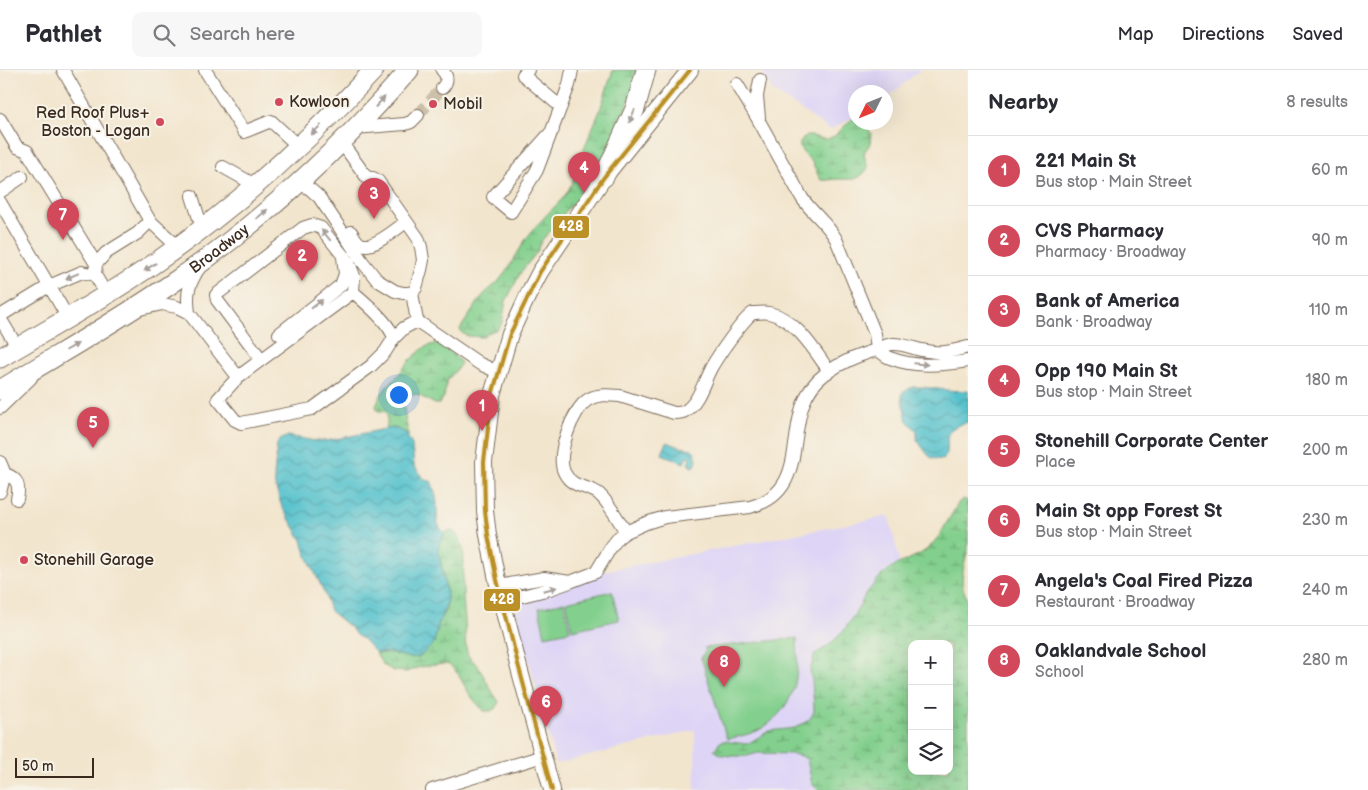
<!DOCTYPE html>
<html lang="en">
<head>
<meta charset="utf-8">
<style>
	:root { --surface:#fff; --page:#f7f7f7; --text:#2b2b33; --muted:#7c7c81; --line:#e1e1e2; --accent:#d1495b }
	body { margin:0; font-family:"Balsamiq Sans",sans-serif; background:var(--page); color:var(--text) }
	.controls { position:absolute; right:15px; bottom:15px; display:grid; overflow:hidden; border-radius:10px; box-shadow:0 5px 20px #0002 }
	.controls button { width:45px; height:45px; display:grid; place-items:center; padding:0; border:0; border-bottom:1px solid var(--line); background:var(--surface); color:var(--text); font:25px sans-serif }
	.compass { position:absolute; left:848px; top:15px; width:45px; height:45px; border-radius:50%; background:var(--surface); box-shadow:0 5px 20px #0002; rotate:227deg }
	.scale { position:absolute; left:15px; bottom:12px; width:79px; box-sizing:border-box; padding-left:5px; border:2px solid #3b2a1e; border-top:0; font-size:14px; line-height:18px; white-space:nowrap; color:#3b2a1e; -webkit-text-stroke:4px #f7f3e8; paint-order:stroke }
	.you { position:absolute; left:398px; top:324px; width:18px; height:18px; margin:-12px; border:4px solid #fff; border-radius:50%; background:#1a73e8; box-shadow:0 0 0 8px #1a73e833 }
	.badge { display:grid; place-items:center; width:32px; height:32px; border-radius:50%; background:var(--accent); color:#fff; font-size:16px; font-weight:700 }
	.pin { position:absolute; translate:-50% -41px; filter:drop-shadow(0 1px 2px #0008) }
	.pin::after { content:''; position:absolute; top:26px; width:18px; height:15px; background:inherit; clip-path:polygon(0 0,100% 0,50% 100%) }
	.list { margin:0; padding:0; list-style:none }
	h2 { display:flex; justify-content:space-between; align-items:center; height:65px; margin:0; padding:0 20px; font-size:21px }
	h2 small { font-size:16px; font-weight:400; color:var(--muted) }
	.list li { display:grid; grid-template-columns:32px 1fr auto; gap:15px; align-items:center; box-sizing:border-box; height:70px; padding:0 20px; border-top:1px solid var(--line) }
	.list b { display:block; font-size:19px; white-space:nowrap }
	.list p { margin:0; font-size:16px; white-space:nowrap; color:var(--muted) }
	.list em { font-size:16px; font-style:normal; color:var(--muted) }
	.icon { flex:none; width:28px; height:28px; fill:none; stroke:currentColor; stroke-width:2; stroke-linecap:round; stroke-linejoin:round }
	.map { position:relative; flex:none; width:968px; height:720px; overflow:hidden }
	header { display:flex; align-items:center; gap:30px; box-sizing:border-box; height:70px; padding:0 25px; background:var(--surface); border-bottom:1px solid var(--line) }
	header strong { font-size:24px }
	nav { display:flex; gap:28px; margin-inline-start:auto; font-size:18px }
	.search { width:350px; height:45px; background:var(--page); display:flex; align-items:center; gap:12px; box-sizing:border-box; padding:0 18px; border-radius:10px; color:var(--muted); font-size:19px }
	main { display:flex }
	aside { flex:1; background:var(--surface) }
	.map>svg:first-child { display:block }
</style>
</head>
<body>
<header>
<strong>Pathlet</strong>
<div class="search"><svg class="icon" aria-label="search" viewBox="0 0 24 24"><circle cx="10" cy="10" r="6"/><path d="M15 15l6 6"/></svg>Search here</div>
<nav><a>Map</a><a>Directions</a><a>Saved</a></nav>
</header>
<main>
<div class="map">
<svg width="968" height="720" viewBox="0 0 968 720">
	<defs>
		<pattern id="wetland-marsh" width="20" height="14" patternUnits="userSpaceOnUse" patternTransform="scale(1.25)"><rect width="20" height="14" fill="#83d08e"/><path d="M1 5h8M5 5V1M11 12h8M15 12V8" fill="none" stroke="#6ca973"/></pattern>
		<pattern id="water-waves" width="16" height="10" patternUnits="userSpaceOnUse" patternTransform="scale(1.25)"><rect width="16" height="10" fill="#56c2cd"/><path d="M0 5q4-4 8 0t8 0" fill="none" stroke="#489ea6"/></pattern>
	</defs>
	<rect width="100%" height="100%" fill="#f7f3e8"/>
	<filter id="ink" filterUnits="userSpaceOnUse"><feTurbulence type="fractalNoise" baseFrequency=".02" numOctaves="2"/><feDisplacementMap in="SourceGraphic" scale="10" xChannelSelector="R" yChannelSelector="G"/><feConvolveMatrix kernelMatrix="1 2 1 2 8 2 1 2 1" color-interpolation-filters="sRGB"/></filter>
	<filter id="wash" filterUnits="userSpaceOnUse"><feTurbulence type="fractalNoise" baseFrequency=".0096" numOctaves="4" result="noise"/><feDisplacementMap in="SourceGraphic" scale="20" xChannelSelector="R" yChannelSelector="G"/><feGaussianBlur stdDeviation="1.12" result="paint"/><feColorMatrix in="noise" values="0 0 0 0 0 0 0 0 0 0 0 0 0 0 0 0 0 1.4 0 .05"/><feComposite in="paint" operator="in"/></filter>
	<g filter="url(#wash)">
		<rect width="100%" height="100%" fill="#f2e5cd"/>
		<!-- built -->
		<path fill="#ded5f6" d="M761,0H920L886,29V22H856L855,46L830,60L772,20Z
			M889,446L918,574H912V701L951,720H695V660L556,694L516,541L511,519Z"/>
		<!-- wetland -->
		<path fill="url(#wetland-marsh)" stroke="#5f7d56" fill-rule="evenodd" d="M613,0H636L633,11V22L607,82L584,121L565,142L559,152L542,170L537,182L521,202L506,231L502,253L498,259L488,263L483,267L467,266L462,263L460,259L483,225L498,212L508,199L526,169L536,156L563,128L568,121L578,101L583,86L584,78L599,43Z
			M855,47L856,52L865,53L871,63L870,74L865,81L864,85L868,98C858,112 853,109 838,109C832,109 827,111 821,110C817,104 815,98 812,92C807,86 795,78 802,70C804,67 805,66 808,66C816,65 824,72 831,68C839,64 847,52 855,47Z
			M440,272C446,280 455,284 461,293L457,299L447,310L444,327L439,334H435L416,324C397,330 407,350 408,364L395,358L385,359L387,355V343L383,341H378L376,336L381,325L387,316L395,309L410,290L425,277Z
			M963,429L968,431V479L964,495L962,508L963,518L968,532V720H819L812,714L807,689L801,686L792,684L758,683L747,686H731L722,685L714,680L719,673L723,671L747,674L769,661L795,658L809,650L814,642V637L812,611L810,601L815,584L828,576L843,562L861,534L865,525L879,508L892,497L920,484L929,478L939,466L959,432ZM912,574H949V701H912Z
			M450,460C470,467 462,503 463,520C463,530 464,540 465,550C466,561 464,574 468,585C470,589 475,592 478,596C485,608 491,621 499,632L497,637L491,641H484L479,636L470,625L458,604L450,595L443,594L420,597L406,602L394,601L383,595L375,582L391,583L411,588L437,563L438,555L446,538L447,527L438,478L441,470L445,463Z"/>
		<!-- park -->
		<path fill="#83d08e" stroke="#5f7d56" d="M612,521L619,550L572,560L566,532Z
			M564,532L570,561L545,566L539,538Z
			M797,568C798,582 798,604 794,618C788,636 774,653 757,661C747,665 737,667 727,669L701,588L706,580L704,578Z"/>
		<!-- water -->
		<path fill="url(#water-waves)" stroke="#487676" d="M912,317C931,316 949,323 968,320V352C932,361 957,378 942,390L932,388L928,385L917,370V361L907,351L902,328V323Z
			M395,358L408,364V368L412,375L414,395L421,406L427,411H431C434,418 437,428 437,436C438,450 434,452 445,463L441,470L438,478L447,526L446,535L438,555L434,573L424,583L418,587L411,588L391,583L375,582L363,569L356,565L352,559L330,541L325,524L306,484L302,470L282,437L275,416L274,406L277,374L280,370L288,366L315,371H326L385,359Z
			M667,372L680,377L692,379L695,382L697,391L695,396L691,397L688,394L690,387L688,386H687L684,393L662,384Z"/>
	</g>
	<g filter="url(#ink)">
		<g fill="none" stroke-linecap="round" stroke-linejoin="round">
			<!-- minor-tunnel -->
			<path stroke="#cdc0aa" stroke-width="12" stroke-dasharray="12 6" stroke-linecap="butt" d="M418,45L442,18"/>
			<!-- minor casing -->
			<g stroke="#7b6b5b" stroke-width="14">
				<path id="minor" d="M63,0L150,151L178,177
					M205,0L244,62L271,51L299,77
					M528,0L523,5L561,37
					M737,14L759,51L802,128C812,143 827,153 836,169L875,264L877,279
					M442,18C448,12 448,6 442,0
					M759,48L757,26L760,10
					M0,49L17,77L27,81L96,194L95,205L107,225
					M355,58L405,54L411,52L418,45
					M553,60L493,127L511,142L537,100L569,15L572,0
					M223,97L255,115
					M298,113L310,119L319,127L362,191L377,210L395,221L403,223H412L416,218L421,200L423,190L421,177L418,168L378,111L373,108L368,109L341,72
					M0,122L22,107
					M192,126L202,158
					M0,132L68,248
					M351,162C354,166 356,172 361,174C373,180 397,158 406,152
					M96,194L106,183L138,163L150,151
					M140,239L162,234L177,237L189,243L238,307
					M189,243C186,220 189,215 200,196
					M0,246L49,216L82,202L95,205
					M0,248L18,278
					M417,251L480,294L498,302
					M279,264L341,215L345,204L343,187
					M394,268C390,254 365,232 353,222L238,307L218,329L235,350L241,353L312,339L371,296L385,282L394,268L404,258L417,251L412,223
					M877,279C881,282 885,286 890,288C915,298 942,295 968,291
					M261,289L217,230L216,225L303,158L312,155L321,158L349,193L354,206L353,222
					M0,338L31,308
					M0,392L5,404L0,422
					M5,404C18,408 20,416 17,429
					M626,462C618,450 610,434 599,424C588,415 572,419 564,402C556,385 572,339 589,329C598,324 609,325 620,326L674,343C678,343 682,343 685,341C699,332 704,311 711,298C717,287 743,249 753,243C759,243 764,242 769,243C795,248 815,281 829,301
					M570,512L596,502L611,477L619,467L626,462L646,453L665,447L750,437C819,419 775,341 825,304C841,292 857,286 876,280C882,277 887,274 894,274C905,274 916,280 927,281C941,284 954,281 968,277
					M499,516L544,508L570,512L550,519L502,531
					M432,720L543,686"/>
			</g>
			<!-- major casing -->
			<g stroke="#7b6b5b" stroke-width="18">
				<path id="major" d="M552,720L518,594L497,510L488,465L485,441L484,392L492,325L510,264L529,223L540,202L604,107L690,0"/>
			</g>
			<!-- highway casing -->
			<g stroke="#7b6b5b" stroke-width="21">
				<g id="highway">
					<path d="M604,107L635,39L646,0"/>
					<path d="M0,288C52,257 105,228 155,193C235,138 308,72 374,0"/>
					<path id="s1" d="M0,320C57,285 116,252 171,214C259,154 339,80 409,0"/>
				</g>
			</g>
			<!-- minor -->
			<use href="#minor" stroke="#fff" stroke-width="12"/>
			<!-- major -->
			<use href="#major" stroke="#fff" stroke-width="16"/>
			<!-- highway -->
			<use href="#highway" stroke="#fff" stroke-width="19"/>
			<!-- bus-1 casing -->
			<g stroke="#f7f3e8" stroke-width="8">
				<path id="bus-1" d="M552,720L518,594L497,510L488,465L485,441L484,392L492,325L510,264L540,202L604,107L690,0"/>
			</g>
			<!-- bus-1 -->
			<use href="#bus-1" stroke="#ba9027" stroke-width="4"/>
		</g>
		<!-- one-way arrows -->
		<defs><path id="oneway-solid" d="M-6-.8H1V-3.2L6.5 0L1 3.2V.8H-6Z" transform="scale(1.25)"/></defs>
		<g fill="#a79f9a">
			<use href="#oneway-solid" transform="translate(380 32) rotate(-47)"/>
			<use href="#oneway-solid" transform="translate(632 46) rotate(112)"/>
			<use href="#oneway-solid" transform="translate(316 60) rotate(135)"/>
			<use href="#oneway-solid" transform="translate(262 144) rotate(-40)"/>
			<use href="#oneway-solid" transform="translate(326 165) rotate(-129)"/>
			<use href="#oneway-solid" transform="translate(150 197) rotate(146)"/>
			<use href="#oneway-solid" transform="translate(72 206) rotate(157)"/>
			<use href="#oneway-solid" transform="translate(317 234) rotate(-38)"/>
			<use href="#oneway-solid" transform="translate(72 277) rotate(-30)"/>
			<use href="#oneway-solid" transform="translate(921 294) rotate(6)"/>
			<use href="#oneway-solid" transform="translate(550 519) rotate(-15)"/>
		</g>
	</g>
	<!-- markers -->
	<g fill="#d1495b" stroke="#f7f3e8" stroke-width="2">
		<circle cx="279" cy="32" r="5"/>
		<circle cx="433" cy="34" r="5"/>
		<circle cx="160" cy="52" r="5"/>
		<circle cx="24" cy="490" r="5"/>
	</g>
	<g text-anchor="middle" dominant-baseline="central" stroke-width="4" stroke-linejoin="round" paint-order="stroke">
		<!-- poi labels -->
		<g font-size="16" fill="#3b2a1e" stroke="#f7f3e8" text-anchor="start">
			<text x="289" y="32">Kowloon</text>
			<text x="443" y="34">Mobil</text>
			<text x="150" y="43" text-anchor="end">Red Roof Plus+<tspan x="150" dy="18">Boston - Logan</tspan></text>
			<text x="34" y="490">Stonehill Garage</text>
		</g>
		<!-- street labels -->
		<g font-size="16" fill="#3b2a1e" stroke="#f7f3e8">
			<text stroke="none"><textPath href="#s1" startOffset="261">Broadway</textPath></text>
		</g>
	</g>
	<g stroke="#f7f3e8" stroke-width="2">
		<rect x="552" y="145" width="38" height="24" rx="5" fill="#ba9027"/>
		<rect x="483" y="518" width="38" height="24" rx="5" fill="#ba9027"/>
	</g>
	<g font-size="14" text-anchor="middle" font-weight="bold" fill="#fff">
		<text x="571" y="161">428</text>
		<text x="502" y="534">428</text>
	</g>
</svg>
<div class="controls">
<button>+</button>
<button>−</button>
<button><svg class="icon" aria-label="layers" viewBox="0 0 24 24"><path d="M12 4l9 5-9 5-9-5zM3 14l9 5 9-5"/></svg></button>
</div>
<svg class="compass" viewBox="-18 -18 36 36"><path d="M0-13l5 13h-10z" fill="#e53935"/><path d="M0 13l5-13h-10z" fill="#7c7c81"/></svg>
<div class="scale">50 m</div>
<div class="you"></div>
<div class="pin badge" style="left:482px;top:361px">1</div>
<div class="pin badge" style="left:302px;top:211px">2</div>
<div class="pin badge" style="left:374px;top:149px">3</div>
<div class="pin badge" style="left:584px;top:123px">4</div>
<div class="pin badge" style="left:93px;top:378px">5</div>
<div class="pin badge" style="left:546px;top:657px">6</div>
<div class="pin badge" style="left:63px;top:170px">7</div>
<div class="pin badge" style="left:724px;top:617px">8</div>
</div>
<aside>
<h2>Nearby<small>8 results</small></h2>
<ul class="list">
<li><span class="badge">1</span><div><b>221 Main St</b><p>Bus stop · Main Street</p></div><em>60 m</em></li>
<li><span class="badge">2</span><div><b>CVS Pharmacy</b><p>Pharmacy · Broadway</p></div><em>90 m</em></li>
<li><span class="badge">3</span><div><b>Bank of America</b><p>Bank · Broadway</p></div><em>110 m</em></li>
<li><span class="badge">4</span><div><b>Opp 190 Main St</b><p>Bus stop · Main Street</p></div><em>180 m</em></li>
<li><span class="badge">5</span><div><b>Stonehill Corporate Center</b><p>Place</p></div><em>200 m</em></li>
<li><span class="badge">6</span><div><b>Main St opp Forest St</b><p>Bus stop · Main Street</p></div><em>230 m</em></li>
<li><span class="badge">7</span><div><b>Angela's Coal Fired Pizza</b><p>Restaurant · Broadway</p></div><em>240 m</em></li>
<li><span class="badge">8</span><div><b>Oaklandvale School</b><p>School</p></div><em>280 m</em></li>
</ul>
</aside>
</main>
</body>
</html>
